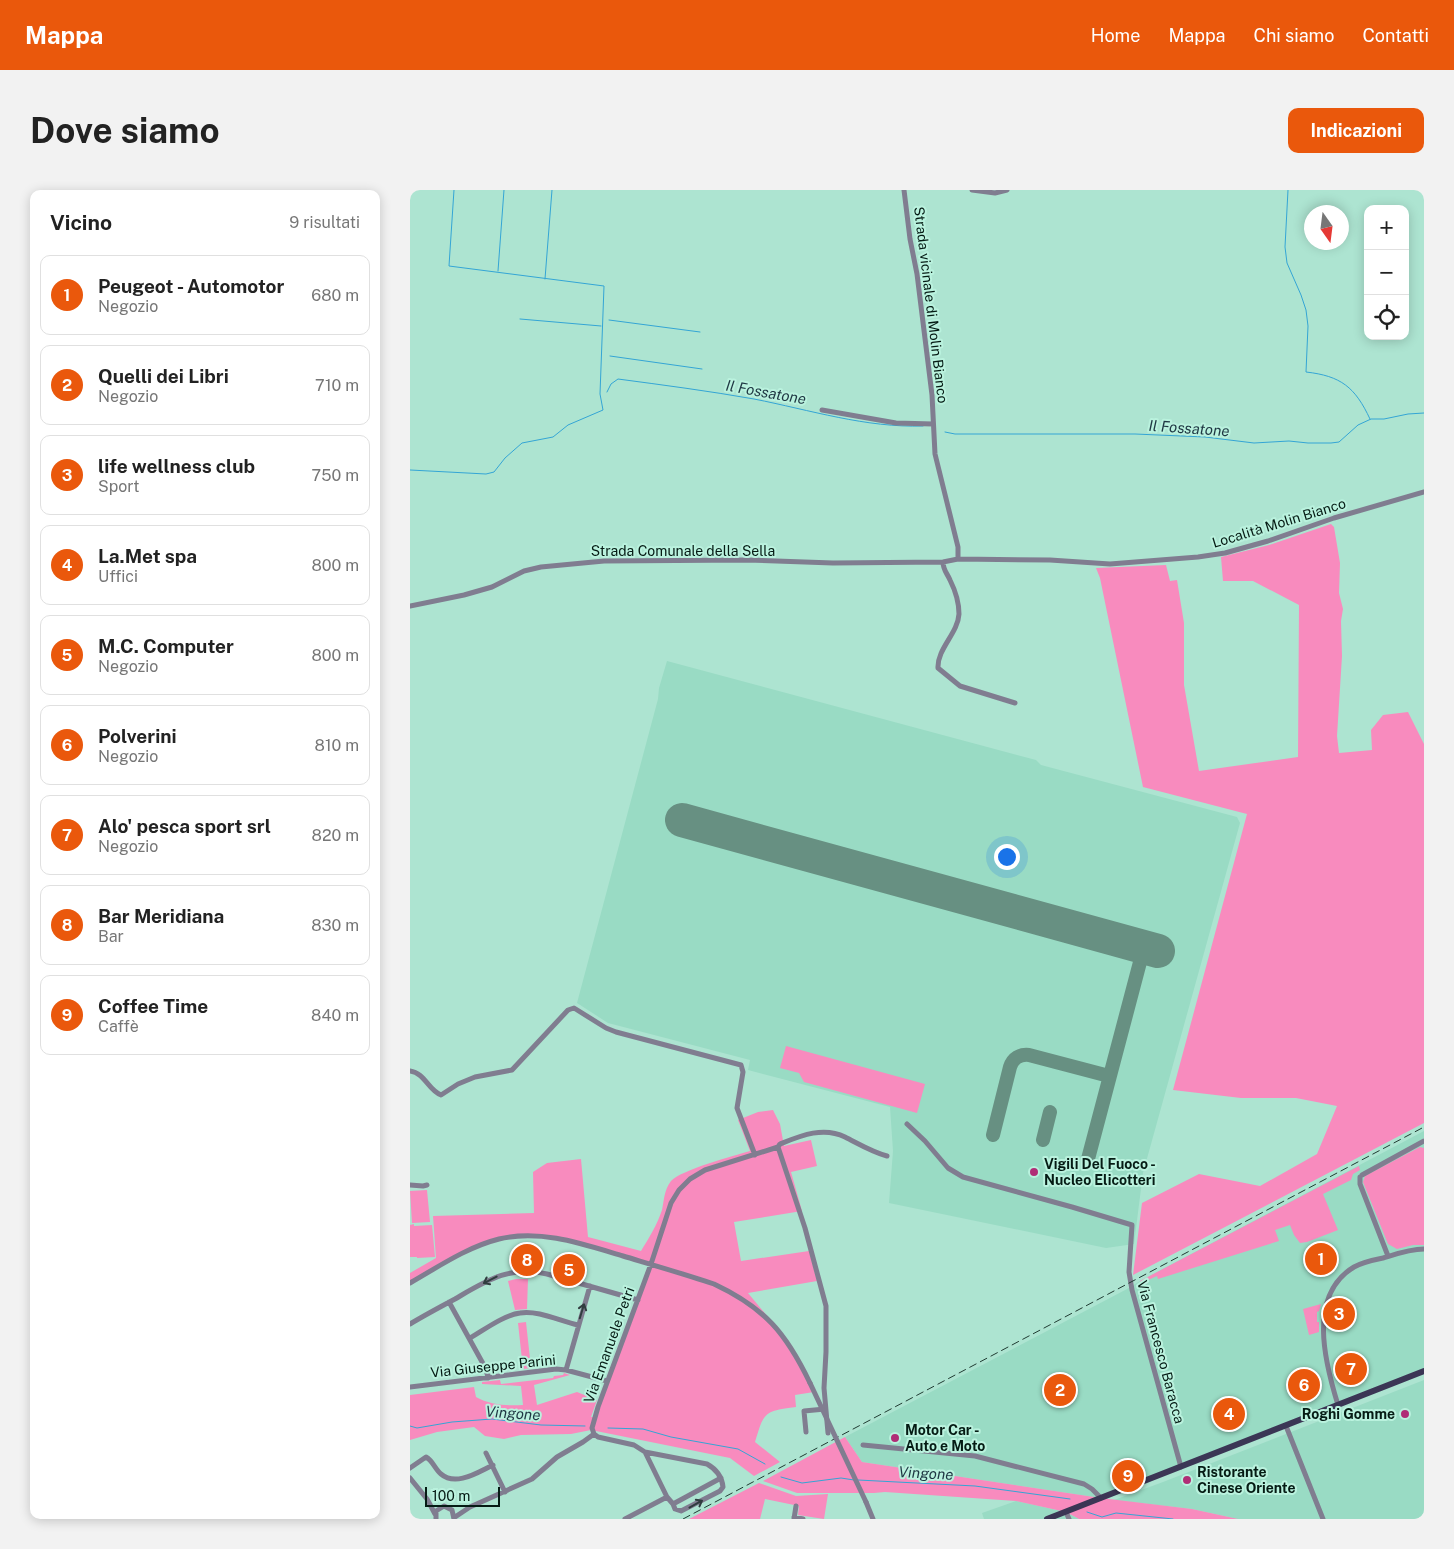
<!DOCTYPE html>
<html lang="it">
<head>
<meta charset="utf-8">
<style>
	:root { --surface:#fff; --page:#f2f2f2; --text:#222; --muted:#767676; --line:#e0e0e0; --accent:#ea580c }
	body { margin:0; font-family:"Public Sans",sans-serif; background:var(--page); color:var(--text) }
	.controls { position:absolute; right:15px; top:15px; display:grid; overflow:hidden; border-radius:10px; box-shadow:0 2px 12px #0003 }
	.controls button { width:45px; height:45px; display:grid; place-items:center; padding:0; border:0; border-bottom:1px solid var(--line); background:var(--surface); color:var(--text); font:25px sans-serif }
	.compass { position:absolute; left:894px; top:15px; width:45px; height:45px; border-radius:50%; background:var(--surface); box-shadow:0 2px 12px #0003; rotate:166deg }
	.scale { position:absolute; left:15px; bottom:12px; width:75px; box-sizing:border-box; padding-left:5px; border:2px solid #051b14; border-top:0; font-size:14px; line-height:18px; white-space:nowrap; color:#051b14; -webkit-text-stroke:4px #baf2de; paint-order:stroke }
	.you { position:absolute; left:596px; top:666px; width:18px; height:18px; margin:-12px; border:4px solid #fff; border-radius:50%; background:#1a73e8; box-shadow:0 0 0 8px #1a73e833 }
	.badge { display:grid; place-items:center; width:32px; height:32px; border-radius:50%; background:var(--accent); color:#fff; font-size:16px; font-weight:700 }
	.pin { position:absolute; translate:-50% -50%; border:2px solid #fff; box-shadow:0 1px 5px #0006 }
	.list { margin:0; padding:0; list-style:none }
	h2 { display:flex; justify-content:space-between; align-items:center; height:65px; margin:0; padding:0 20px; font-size:21px }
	h2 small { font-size:16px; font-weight:400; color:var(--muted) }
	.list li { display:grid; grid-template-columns:32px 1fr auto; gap:15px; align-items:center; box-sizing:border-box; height:80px; margin:0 10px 10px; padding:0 10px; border:1px solid var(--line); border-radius:10px }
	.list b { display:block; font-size:19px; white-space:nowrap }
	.list p { margin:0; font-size:16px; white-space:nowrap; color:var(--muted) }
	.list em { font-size:16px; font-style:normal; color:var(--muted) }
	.icon { flex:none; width:28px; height:28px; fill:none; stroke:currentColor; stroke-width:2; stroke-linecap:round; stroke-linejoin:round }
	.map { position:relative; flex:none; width:1014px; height:1329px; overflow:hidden; border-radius:10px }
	header { display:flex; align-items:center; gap:30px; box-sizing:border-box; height:70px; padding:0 25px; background:var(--accent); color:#fff }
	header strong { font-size:24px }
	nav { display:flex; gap:28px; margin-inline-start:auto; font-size:18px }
	.intro { display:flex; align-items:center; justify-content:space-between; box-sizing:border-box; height:120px; padding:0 30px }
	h1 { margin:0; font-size:35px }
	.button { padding:12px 22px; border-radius:10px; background:var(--accent); color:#fff; font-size:18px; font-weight:700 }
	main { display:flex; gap:30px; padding:0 30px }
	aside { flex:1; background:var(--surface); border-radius:10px; box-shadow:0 2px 12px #0003 }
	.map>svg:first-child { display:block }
</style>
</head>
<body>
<header>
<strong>Mappa</strong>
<nav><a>Home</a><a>Mappa</a><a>Chi siamo</a><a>Contatti</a></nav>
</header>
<div class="intro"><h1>Dove siamo</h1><a class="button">Indicazioni</a></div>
<main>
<aside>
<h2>Vicino<small>9 risultati</small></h2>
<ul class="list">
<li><span class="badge">1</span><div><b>Peugeot - Automotor</b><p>Negozio</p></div><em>680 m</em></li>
<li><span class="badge">2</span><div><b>Quelli dei Libri</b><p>Negozio</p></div><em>710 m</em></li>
<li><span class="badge">3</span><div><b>life wellness club</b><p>Sport</p></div><em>750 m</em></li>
<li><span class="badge">4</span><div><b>La.Met spa</b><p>Uffici</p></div><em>800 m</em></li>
<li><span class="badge">5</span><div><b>M.C. Computer</b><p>Negozio</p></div><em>800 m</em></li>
<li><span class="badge">6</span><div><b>Polverini</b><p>Negozio</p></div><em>810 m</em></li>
<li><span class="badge">7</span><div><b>Alo' pesca sport srl</b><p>Negozio</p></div><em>820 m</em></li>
<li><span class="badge">8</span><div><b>Bar Meridiana</b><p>Bar</p></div><em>830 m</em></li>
<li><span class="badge">9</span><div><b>Coffee Time</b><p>Caffè</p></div><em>840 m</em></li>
</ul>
</aside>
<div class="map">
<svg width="1014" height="1329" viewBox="0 0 1014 1329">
	<rect width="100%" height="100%" fill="#ade4d1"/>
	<!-- built -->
	<path fill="#99dbc4" d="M257,471L626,570L631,575L827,627L830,633L733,983L724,1054L696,1058L479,1013L483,961L480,917L338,880L340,870L198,833L167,813L248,509L249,498Z
		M1014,941V1181L691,1308L452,1272L435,1247L717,1099L730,1091Z
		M1014,1190V1329H828L782,1319L704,1310L753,1292Z
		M606,1311L656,1322L669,1329H574L572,1323Z"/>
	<!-- green -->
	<path fill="#f88bbe" d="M921,334L924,337L930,373L929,403L933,419L931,431L932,466L927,546L929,563L962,560L961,540L973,525L998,522L1014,554V933L723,1085L732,1013L789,984L850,996L907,964L927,916L886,908H831L763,900L837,624L733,597L690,388L686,378L756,375L760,391L767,390L774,433V495L789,581L888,567L889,415L843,391H813L811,367L859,355Z
		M376,856L515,894L507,923L394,892L389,883L370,878Z
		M363,920L370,934L374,956L401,950L407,976L381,982L392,1021L324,1032L331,1071L399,1061L407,1091L338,1103L378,1151L404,1202L385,1205L386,1217C353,1221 354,1223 345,1252L370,1272L344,1286L320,1268L181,1240L161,1244L111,1245L94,1249L75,1246L64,1237L27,1242L0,1250V1205L64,1197L66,1207C80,1215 97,1216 113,1215L111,1196L72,1194V1192L90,1190L91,1194L143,1188L144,1186L153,1185L154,1183L160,1185L124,1195L127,1215L167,1202L187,1210L181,1227H184L241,1074L145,1048L103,1047L70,1056L0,1093V1083L26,1068L23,1026L124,1023L123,982L137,973L171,969L178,1047L231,1061C239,1048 247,1035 252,1020C254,1011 254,1000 261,991C271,980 323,966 340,961L328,930L348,922Z
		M1010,957L1014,958V1055H1003L987,1059L978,1054L953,992L955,986Z
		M949,976L950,980L943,984L941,990L913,1004L928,1040L897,1052L890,1053L884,1045L880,1035L865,1040L869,1051L748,1089L747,1086L738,1090V1093L732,1095L730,1091Z
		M17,1000L20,1032L2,1033L0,1001Z
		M4,1034V1036L22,1035L25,1067L7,1068V1067H0V1035Z
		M106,1089H118L117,1119L105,1120L98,1091Z
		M911,1114L909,1121L907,1122V1132H909V1142L899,1145L893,1119Z
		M116,1132L121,1178L113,1179L108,1133Z
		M435,1247L452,1272L691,1308L782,1319L828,1329H669L656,1322L606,1311L475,1302L464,1303H387L353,1291Z
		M349,1293L386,1306L418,1304L414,1329L388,1325L389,1316L355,1309L350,1329H279Z"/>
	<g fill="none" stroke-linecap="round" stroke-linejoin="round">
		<!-- stream -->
		<path stroke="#34a5d5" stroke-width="1" d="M878,0L875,57L877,73L891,105L896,120L898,136L896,182C931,186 945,197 960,229
			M88,81L94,0
			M135,89L142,0
			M110,129L191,136
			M199,130L290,142
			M200,166L292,179
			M197,202L201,194L208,189C253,195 299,201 344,209C400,220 456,238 513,236
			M535,242L545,244H725L795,247L844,253L879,251L898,253H921L929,252L948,235L961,229H974L998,224L1014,223
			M0,280L76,284L84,282L95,268L112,253L143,247L158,235L193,220L190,204L194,96L39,76L44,0
			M0,1236L7,1238L42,1232L82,1229L131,1235L175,1236
			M198,1238L233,1239L261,1247L328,1259L355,1274
			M371,1287L392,1293L431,1288L444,1290
			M448,1290L565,1296L660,1309
			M677,1322L692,1327L706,1323L763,1329"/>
		<!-- taxiway -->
		<path stroke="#679082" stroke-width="14" d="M583,945L600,877C603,868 610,864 619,865L699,886
			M633,950L640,922
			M678,969L734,757"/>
		<!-- runway -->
		<path stroke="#679082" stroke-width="34" d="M272,630L748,761"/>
		<!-- minor -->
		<path stroke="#807d90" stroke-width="5" d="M494,0L500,49L507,84L522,205L525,264L548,357V369
			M562,0L585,3L597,0
			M412,220L486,233L523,234
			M533,372C533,380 537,383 540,390C545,400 549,413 549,424C548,443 527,459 528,478L550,496L605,513
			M0,416L54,405L82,397L114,381L131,377L194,371L337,370L423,373L533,372L548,369L640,370L700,374L788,367L815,363L858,351L924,328L1014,302
			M0,881C15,883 18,900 31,905L48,894L65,887L102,880L158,820L164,818L196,838L206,842L331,875L333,882L327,918L345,965
			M497,934L515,951L538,978L553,987L662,1017L722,1035L719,1082L722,1100L771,1277
			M368,957L395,1038L416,1116V1162L414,1198L418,1243
			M952,985L1014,951
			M950,987V994L978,1066
			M0,995L13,996L17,995
			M0,1093C28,1077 57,1057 89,1049C131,1039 173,1054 213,1066C243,1075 274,1084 304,1094C355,1118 376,1143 400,1193
			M39,1112L76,1179L78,1188
			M0,1134C15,1125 30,1117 45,1109C76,1091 100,1075 137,1084L228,1110
			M60,1148C74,1140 94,1125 110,1123C128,1120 150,1131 168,1135
			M156,1180L180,1096
			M0,1197L146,1179L156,1180L197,1191
			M928,1215C915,1173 897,1105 944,1077C953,1072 963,1070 973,1068C986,1064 1000,1059 1014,1059
			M876,1236L913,1329
			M396,1242L394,1221L415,1219
			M184,1244L182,1238L188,1217L241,1074L261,1013L269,1000L280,989L295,980L368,957L370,954C390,946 413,936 435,947C449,954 462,962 477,966
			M184,1244L188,1247L224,1255L235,1262L297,1274C306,1279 312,1286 313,1297L310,1301L271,1321L265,1319L263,1314L311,1288
			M453,1255L565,1266L674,1294L682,1299L691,1308
			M235,1262L257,1307
			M76,1263L95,1302
			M0,1278L16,1267C23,1271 25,1279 31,1284C46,1297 68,1282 83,1275
			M0,1288L17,1309L25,1324
			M456,1312L463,1329
			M656,1322L659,1329
			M45,1327L60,1317L122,1289L147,1267L173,1252L184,1244
			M384,1327L393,1329
			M26,1329V1321L34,1316L42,1320L44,1329
			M215,1329L257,1307L263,1314
			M384,1329L386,1316"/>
		<!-- major -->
		<path stroke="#3b3655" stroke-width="6" d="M637,1329L1014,1181"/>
		<!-- rail -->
		<path stroke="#213c33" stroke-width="1" stroke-dasharray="8 4" stroke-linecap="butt" d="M273,1329L1014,937"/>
		<!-- minor-bridge -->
		<path stroke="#807d90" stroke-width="5" d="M400,1193L456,1312"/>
	</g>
	<!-- one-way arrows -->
	<defs><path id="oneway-shaft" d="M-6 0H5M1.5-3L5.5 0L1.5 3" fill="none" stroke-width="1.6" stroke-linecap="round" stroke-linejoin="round" transform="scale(1.25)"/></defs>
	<g stroke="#303d3f">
		<use href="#oneway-shaft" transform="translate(80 1090) rotate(153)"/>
		<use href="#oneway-shaft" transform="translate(172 1121) rotate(-73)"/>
		<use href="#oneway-shaft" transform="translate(286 1314) rotate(-29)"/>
	</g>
	<!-- markers -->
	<g fill="#b02d76" stroke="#baf2de" stroke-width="2">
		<circle cx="624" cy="982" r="5"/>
		<circle cx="995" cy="1224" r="5"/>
		<circle cx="485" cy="1248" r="5"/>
		<circle cx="777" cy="1290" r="5"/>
	</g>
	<g text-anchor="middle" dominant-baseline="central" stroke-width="4" stroke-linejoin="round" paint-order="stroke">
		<!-- street labels -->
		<g font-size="14" fill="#051b14" stroke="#baf2de">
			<text transform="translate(521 115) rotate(83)">Strada vicinale di Molin Bianco</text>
			<text transform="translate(869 333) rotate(-17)">Località Molin Bianco</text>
			<text x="273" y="361">Strada Comunale della Sella</text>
			<text transform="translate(199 1155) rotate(-70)">Via Emanuele Petri</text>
			<text transform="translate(751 1162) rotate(75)">Via Francesco Baracca</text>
			<text transform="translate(83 1176) rotate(-6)">Via Giuseppe Parini</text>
		</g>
		<!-- poi labels -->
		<g font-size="14" font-weight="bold" fill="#051b14" stroke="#baf2de" text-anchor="start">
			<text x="634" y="974">Vigili Del Fuoco -<tspan x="634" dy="16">Nucleo Elicotteri</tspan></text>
			<text x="985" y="1224" text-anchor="end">Roghi Gomme</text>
			<text x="495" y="1240">Motor Car -<tspan x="495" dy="16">Auto e Moto</tspan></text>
			<text x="787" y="1282">Ristorante<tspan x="787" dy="16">Cinese Oriente</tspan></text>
		</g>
		<!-- water labels -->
		<g font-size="15" font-style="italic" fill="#1f3743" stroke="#baf2de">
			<text transform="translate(356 202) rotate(10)">Il Fossatone</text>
			<text transform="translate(779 238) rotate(4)">Il Fossatone</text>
			<text transform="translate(103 1223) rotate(4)">Vingone</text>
			<text transform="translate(516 1283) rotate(3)">Vingone</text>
		</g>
	</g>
</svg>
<div class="controls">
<button>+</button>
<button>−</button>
<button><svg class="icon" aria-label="locate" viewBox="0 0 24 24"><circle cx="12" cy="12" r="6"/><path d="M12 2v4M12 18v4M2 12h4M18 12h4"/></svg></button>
</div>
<svg class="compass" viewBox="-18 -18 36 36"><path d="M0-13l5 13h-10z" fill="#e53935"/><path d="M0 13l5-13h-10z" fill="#767676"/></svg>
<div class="scale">100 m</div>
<div class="you"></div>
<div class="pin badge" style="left:911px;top:1069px">1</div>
<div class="pin badge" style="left:650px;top:1200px">2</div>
<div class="pin badge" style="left:929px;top:1124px">3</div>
<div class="pin badge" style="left:819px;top:1224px">4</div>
<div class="pin badge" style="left:159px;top:1080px">5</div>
<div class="pin badge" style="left:894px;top:1195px">6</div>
<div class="pin badge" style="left:941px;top:1179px">7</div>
<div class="pin badge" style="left:117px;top:1070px">8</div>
<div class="pin badge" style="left:718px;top:1286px">9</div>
</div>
</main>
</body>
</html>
